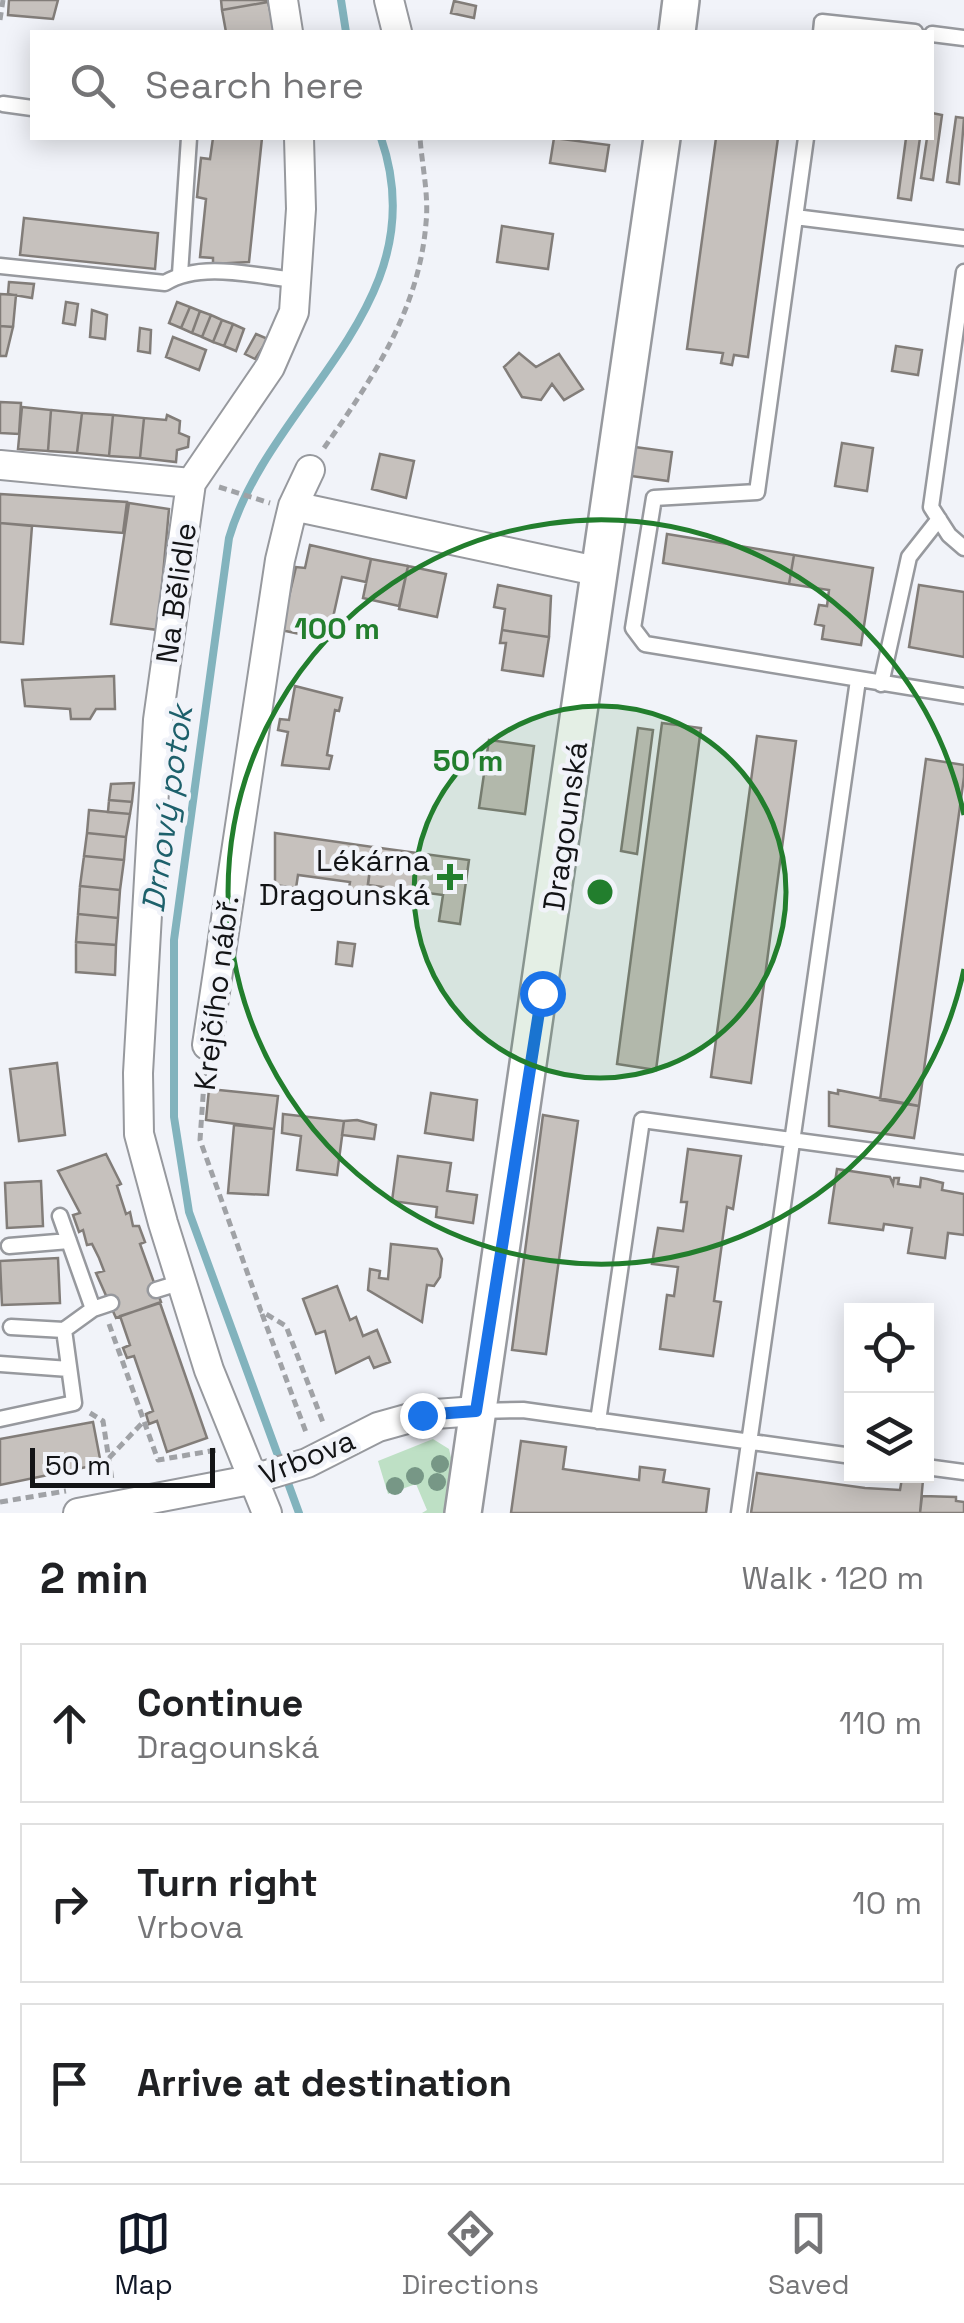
<!DOCTYPE html>
<html lang="en">
<head>
<meta charset="utf-8">
<style>
	:root { --surface:#fff; --page:#f6f6f6; --text:#202124; --muted:#757577; --line:#e0e0e0; --accent:#111827 }
	body { margin:0; font-family:"Space Grotesk",sans-serif; background:var(--page); color:var(--text) }
	.controls { position:absolute; right:30px; bottom:30px; display:grid; overflow:hidden; border-radius:0px; box-shadow:0 5px 25px #0003 }
	.controls button { width:90px; height:90px; display:grid; place-items:center; padding:0; border:0; border-bottom:2px solid var(--line); background:var(--surface); color:var(--text); font:50px sans-serif }
	.scale { position:absolute; left:30px; bottom:25px; width:185px; box-sizing:border-box; padding-left:10px; border:5px solid #131416; border-top:0; font-size:28px; line-height:35px; white-space:nowrap; color:#131416; -webkit-text-stroke:8px #f1f3f9; paint-order:stroke }
	.stop { position:absolute; width:30px; height:30px; margin:-22px; border:8px solid #1a73e8; border-radius:50%; background:#fff }
	.stop.end { background:#1a73e8; border-color:#fff; box-shadow:0 2px 10px #0008 }
	.list { margin:0; padding:0; list-style:none }
	h2 { display:flex; justify-content:space-between; align-items:center; height:130px; margin:0; padding:0 40px; font-size:42px }
	h2 small { font-size:32px; font-weight:400; color:var(--muted) }
	.list li { display:grid; grid-template-columns:65px 1fr auto; gap:30px; align-items:center; box-sizing:border-box; height:160px; margin:0 20px 20px; padding:0 20px; border:2px solid var(--line); border-radius:0px }
	.list b { display:block; font-size:38px; white-space:nowrap }
	.list p { margin:0; font-size:32px; white-space:nowrap; color:var(--muted) }
	.list em { font-size:32px; font-style:normal; color:var(--muted) }
	.icon { flex:none; width:55px; height:55px; fill:none; stroke:currentColor; stroke-width:2; stroke-linecap:round; stroke-linejoin:round }
	.map { position:relative; flex:none; width:964px; height:1513px; overflow:hidden }
	.search { position:absolute; background:var(--surface); box-shadow:0 5px 25px #0003; left:30px; right:30px; top:30px; height:110px; display:flex; align-items:center; gap:25px; box-sizing:border-box; padding:0 35px; border-radius:0px; color:var(--muted); font-size:38px }
	.sheet { height:670px; background:var(--surface) }
	nav { display:flex; justify-content:space-around; align-items:center; box-sizing:border-box; height:140px; border-top:2px solid var(--line); background:var(--surface); font-size:28px; color:var(--muted) }
	nav a { display:grid; justify-items:center; gap:5px }
	nav .on { color:var(--accent) }
	.map>svg:first-child { display:block }
</style>
</head>
<body>
<div class="map">
<svg width="964" height="1513" viewBox="0 0 964 1513">
	<rect width="100%" height="100%" fill="#f1f3f9"/>
	<!-- green -->
	<path fill="#bee0c5" d="M433,1439L449,1449L452,1462L445,1513H422L427,1510L416,1484L388,1494L378,1461Z"/>
	<g fill="none" stroke-linecap="round" stroke-linejoin="round">
		<!-- stream -->
		<path stroke="#82b3bd" stroke-width="8" d="M341,0L346,32
			M299,1513L189,1212L174,1117V940L229,538C270,398 439,305 381,138"/>
	</g>
	<!-- building -->
	<path fill="#c6c1bd" stroke="#827d79" stroke-width="2.5" d="M9,0H58L53,19L8,15Z
		M221,0H268V2L222,10Z
		M454,1L476,6L474,18L451,13Z
		M268,2L275,32H226L222,10Z
		M932,113L942,115L933,180L921,178L927,138H932Z
		M956,117L964,118L959,184L947,182Z
		M213,138H262L249,262L213,264V258L200,257L206,199L197,197L201,158L210,159Z
		M554,138L609,145L605,171L550,163Z
		M716,138H778L748,357L734,355L732,365L721,363L723,353L687,349Z
		M906,138H920L911,200L898,198Z
		M24,218L158,233L155,269L20,255Z
		M502,226L553,234L548,269L497,262Z
		M9,282L34,284L32,298L8,294Z
		M0,294L16,295L13,327L0,326Z
		M66,302L78,304L75,325L63,323Z
		M177,302L190,307L181,328L169,323Z
		M190,307L200,311L192,333L181,328Z
		M92,310L107,315L105,339L90,337Z
		M200,311L211,315L202,337L192,333Z
		M211,315L222,320L213,342L202,337Z
		M222,320L233,324L224,346L213,342Z
		M233,324L244,329L236,351L224,346Z
		M0,326L13,327L6,356H0Z
		M140,328L151,330L150,353L138,351Z
		M256,334L268,339L255,359L245,354Z
		M173,337L206,350L199,370L166,357Z
		M896,346L922,350L918,375L892,371Z
		M519,353L536,367L559,354L583,389L564,400L552,384L541,400L522,397L504,367Z
		M0,402L21,403L19,434L0,433Z
		M22,407L51,410L48,451L18,449Z
		M51,410L82,413L77,453L48,451Z
		M82,413L113,415L109,456L77,453Z
		M113,415L144,418L140,458L109,456Z
		M167,415L180,421L179,433L189,437L188,447L177,450L176,462L140,458L144,418L166,420Z
		M842,443L873,448L867,491L835,486Z
		M635,447L672,452L668,481L631,476Z
		M380,454L414,461L406,498L372,489Z
		M0,494L127,502L123,533L0,523Z
		M129,503L169,509L158,630L111,624Z
		M0,523L32,526L23,644L0,642Z
		M667,534L794,555L789,584L663,563Z
		M310,545L371,559L366,582L342,577L328,640L281,630L296,567L305,568Z
		M794,555L873,568L861,645L822,639L824,626L815,624L819,605L827,606L829,590L789,584Z
		M371,559L408,566L399,606L363,598Z
		M408,566L446,574L437,617L399,609Z
		M498,585L551,596L549,637L502,630L505,609L494,607Z
		M919,585L964,592V657L909,647Z
		M502,630L549,637L543,676L502,670L506,643H500Z
		M114,676L115,709H96L90,719H71L70,709L25,706L22,680Z
		M295,686L342,698L339,711L335,710L327,755L332,756L329,769L282,765L288,732L278,730L280,719L289,720Z
		M662,723L701,728L656,1070L617,1064Z
		M638,728L653,730L637,854L621,851Z
		M757,736L796,741L751,1083L711,1077Z
		M489,740L534,746L525,814L479,808Z
		M926,759L964,765V777L919,1106L880,1100Z
		M134,783L132,802L109,800L111,784Z
		M109,800L132,802L130,814L108,812Z
		M89,810L130,814L126,837L87,833Z
		M87,833L126,837L124,860L84,856Z
		M275,833L373,847L366,898L348,895L350,882L298,875L296,888L275,885Z
		M373,847L469,860L460,924L439,921L443,895L368,885Z
		M84,856L124,860L120,890L80,886Z
		M80,886L120,890L118,918L78,914Z
		M78,914L118,918L116,945L76,942Z
		M76,942L116,945L115,975L76,972Z
		M338,942L355,944L352,966L336,964Z
		M57,1063L65,1135L19,1141L10,1069Z
		M209,1089L278,1096L274,1129L206,1120Z
		M838,1090L919,1106L914,1138L829,1126V1092L838,1094Z
		M431,1093L477,1100L473,1140L425,1133Z
		M283,1114L344,1121L337,1175L297,1170L301,1136L282,1133Z
		M543,1115L578,1121L546,1354L512,1350Z
		M357,1120L376,1125L374,1139L342,1135L344,1121Z
		M234,1125L274,1129L268,1195L228,1193Z
		M688,1149L741,1156L733,1209L727,1207L714,1301L721,1302L713,1356L660,1349L667,1295L674,1296L678,1267L652,1264L658,1228L683,1231L687,1202H681Z
		M106,1154L121,1184L117,1186L126,1214L130,1212L133,1226H139L145,1242L140,1244L161,1302L116,1318L96,1273L104,1271L99,1258L92,1244L87,1245L83,1230L79,1232L73,1215L80,1213L58,1171Z
		M398,1156L451,1163L447,1191L477,1195L473,1223L436,1217L437,1207L392,1201Z
		M837,1169L890,1177L893,1184L894,1178H899L898,1184L920,1187L921,1178L927,1179L943,1183L942,1190L964,1194V1235L948,1233L945,1258L908,1253L912,1228L884,1224L883,1230L829,1223Z
		M41,1181L43,1226L7,1228L5,1183Z
		M391,1244L437,1249L442,1259L440,1277L434,1286L427,1285L422,1322L368,1290L370,1269L380,1271L379,1278L388,1279Z
		M58,1258L60,1303L2,1305L0,1261Z
		M337,1286L350,1320L356,1317L363,1336L377,1330L390,1362L374,1368L369,1357L336,1373L325,1331L316,1334L303,1299Z
		M160,1303L207,1438L167,1452L157,1421L149,1424L146,1414L153,1411L134,1356L127,1358L123,1348L130,1345L120,1316Z
		M93,1422L101,1464L0,1485V1439Z
		M521,1441L566,1447L563,1469L639,1480L640,1467L665,1470L663,1482L709,1489L706,1513H511Z
		M757,1473L865,1488L900,1490L902,1478L923,1480L920,1513H751Z
		M922,1496L956,1497V1501L964,1502V1513H920Z"/>
	<g fill="none" stroke-linecap="round" stroke-linejoin="round">
		<!-- service casing -->
		<g stroke="#97999e" stroke-width="19">
			<path id="service" d="M821,32L822,22L915,32
				M932,34L964,38
				M3,104L32,108
				M806,138L757,492L654,498L633,628L645,644L964,696
				M795,217L964,238
				M0,266L165,283C201,261 255,276 296,280
				M964,272L931,507L949,535L964,548
				M180,274L189,138
				M881,684L909,557L939,519
				M60,1216L93,1309
				M9,1246L69,1241
				M156,1290L182,1282
				M11,1327L64,1330
				M0,1364L69,1369
				M477,1411L523,1410L852,1456
				M0,1419L74,1403L64,1330L93,1309L111,1303
				M598,1421L642,1120L964,1163
				M926,1467L964,1472
				M739,1513L858,680"/>
		</g>
		<!-- minor casing -->
		<g stroke="#97999e" stroke-width="32">
			<path id="minor" d="M283,0L288,32
				M389,0L397,32
				M0,465L191,483
				M293,506L601,572
				M207,1045L280,560L293,506L310,470
				M78,1513L250,1480L307,1463L378,1427L421,1415L477,1411
				M267,1513L209,1370L163,1223L139,1134L138,1073L158,720L191,483L270,367L294,312L301,209L299,138"/>
		</g>
		<!-- tertiary casing -->
		<g stroke="#97999e" stroke-width="40">
			<path id="tertiary" d="M677,32L681,0
				M463,1513L662,138"/>
		</g>
		<!-- path -->
		<path stroke="#a0a2a6" stroke-width="5" stroke-dasharray="8 5" stroke-linecap="butt" d="M0,20L3,0
			M324,448C373,378 419,310 426,223C429,196 422,165 420,138
			M219,487L270,503
			M205,1068L200,1140L261,1311L286,1326L324,1425
			M262,1314L307,1435
			M109,1324L158,1460L217,1450
			M90,1413L103,1421L112,1480
			M109,1458L144,1421
			M0,1502L66,1491"/>
		<!-- service -->
		<use href="#service" stroke="#fff" stroke-width="14"/>
		<!-- minor -->
		<use href="#minor" stroke="#fff" stroke-width="28"/>
		<!-- tertiary -->
		<use href="#tertiary" stroke="#fff" stroke-width="35"/>
	</g>
	<!-- trees -->
	<g fill="#779786">
		<circle cx="440" cy="1464" r="9"/>
		<circle cx="415" cy="1476" r="9"/>
		<circle cx="437" cy="1482" r="9"/>
		<circle cx="395" cy="1486" r="9"/>
	</g>
	<g fill="none" stroke-linecap="round" stroke-linejoin="round">
		<!-- route -->
		<path stroke="#1a73e8" stroke-width="12" d="M422,1415L476,1411L542,993"/>
	</g>
	<!-- distance rings -->
	<circle cx="600" cy="892" r="186" fill="#227e2d" fill-opacity=".12"/>
	<g fill="none" stroke="#227e2d" stroke-width="5">
		<circle cx="600" cy="892" r="186"/>
		<path d="M964 969A372 372 0 1 1 964 815"/>
	</g>
	<!-- markers -->
	<path fill="#227e2d" stroke="#f1f3f9" stroke-width="4" d="M445 862h10v10h10v10h-10v10h-10v-10h-10v-10h10z"/>
	<g text-anchor="middle" dominant-baseline="central" stroke-width="9" stroke-linejoin="round" paint-order="stroke">
		<!-- street labels -->
		<g font-size="30" fill="#131416" stroke="#f1f3f9">
			<text transform="translate(176 593) rotate(-82)">Na Bělidle</text>
			<text transform="translate(565 826) rotate(-82)">Dragounská</text>
			<text transform="translate(216 993) rotate(-83)">Krejčího nábř.</text>
			<text transform="translate(307 1457) rotate(-22)">Vrbova</text>
		</g>
		<!-- poi labels -->
		<g font-size="30" fill="#131416" stroke="#f1f3f9" text-anchor="end">
			<text x="430" y="860">Lékárna<tspan x="430" dy="34">Dragounská</tspan></text>
		</g>
		<!-- water labels -->
		<g font-size="32" font-style="italic" fill="#1d606b" stroke="#f1f3f9">
			<text transform="translate(167 809) rotate(-82)">Drnový potok</text>
		</g>
	</g>
	<circle cx="600" cy="892" r="15" fill="#227e2d" stroke="#f1f3f9" stroke-width="5"/>
	<g font-size="30" text-anchor="middle" font-weight="bold" fill="#227e2d" stroke="#f1f3f9" stroke-width="9" stroke-linejoin="round" paint-order="stroke">
		<text x="337" y="639">100 m</text>
		<text x="468" y="771">50 m</text>
	</g>
</svg>
<div class="controls">
<button><svg class="icon" aria-label="locate" viewBox="0 0 24 24"><circle cx="12" cy="12" r="6"/><path d="M12 2v4M12 18v4M2 12h4M18 12h4"/></svg></button>
<button><svg class="icon" aria-label="layers" viewBox="0 0 24 24"><path d="M12 4l9 5-9 5-9-5zM3 14l9 5 9-5"/></svg></button>
</div>
<div class="scale">50 m</div>
<div class="stop" style="left:542px;top:993px"></div>
<div class="stop end" style="left:422px;top:1415px"></div>
<div class="search"><svg class="icon" aria-label="search" viewBox="0 0 24 24"><circle cx="10" cy="10" r="6"/><path d="M15 15l6 6"/></svg>Search here</div>
</div>
<section class="sheet">
<h2>2 min<small>Walk · 120 m</small></h2>
<ul class="list">
<li><svg class="icon" aria-label="ahead" viewBox="0 0 24 24"><path d="M12 20V5M6 11l6-6 6 6"/></svg><div><b>Continue</b><p>Dragounská</p></div><em>110 m</em></li>
<li><svg class="icon" aria-label="right" viewBox="0 0 24 24"><path d="M7 20v-9h11M14 6l5 5-5 5"/></svg><div><b>Turn right</b><p>Vrbova</p></div><em>10 m</em></li>
<li><svg class="icon" aria-label="arrive" viewBox="0 0 24 24"><path d="M6 21V4h12l-3 4 3 4H6"/></svg><div><b>Arrive at destination</b></div></li>
</ul>
</section>
<nav>
<a class="on"><svg class="icon" aria-label="map" viewBox="0 0 24 24"><path d="M3 6l6-2 6 2 6-2v14l-6 2-6-2-6 2zM9 4v14M15 6v14"/></svg>Map</a>
<a><svg class="icon" aria-label="directions" viewBox="0 0 24 24"><path d="M12 3l9 9-9 9-9-9zM9 14v-3h6M13 9l2 2-2 2"/></svg>Directions</a>
<a><svg class="icon" aria-label="saved" viewBox="0 0 24 24"><path d="M7 4h10v16l-5-4-5 4z"/></svg>Saved</a>
</nav>
</body>
</html>
